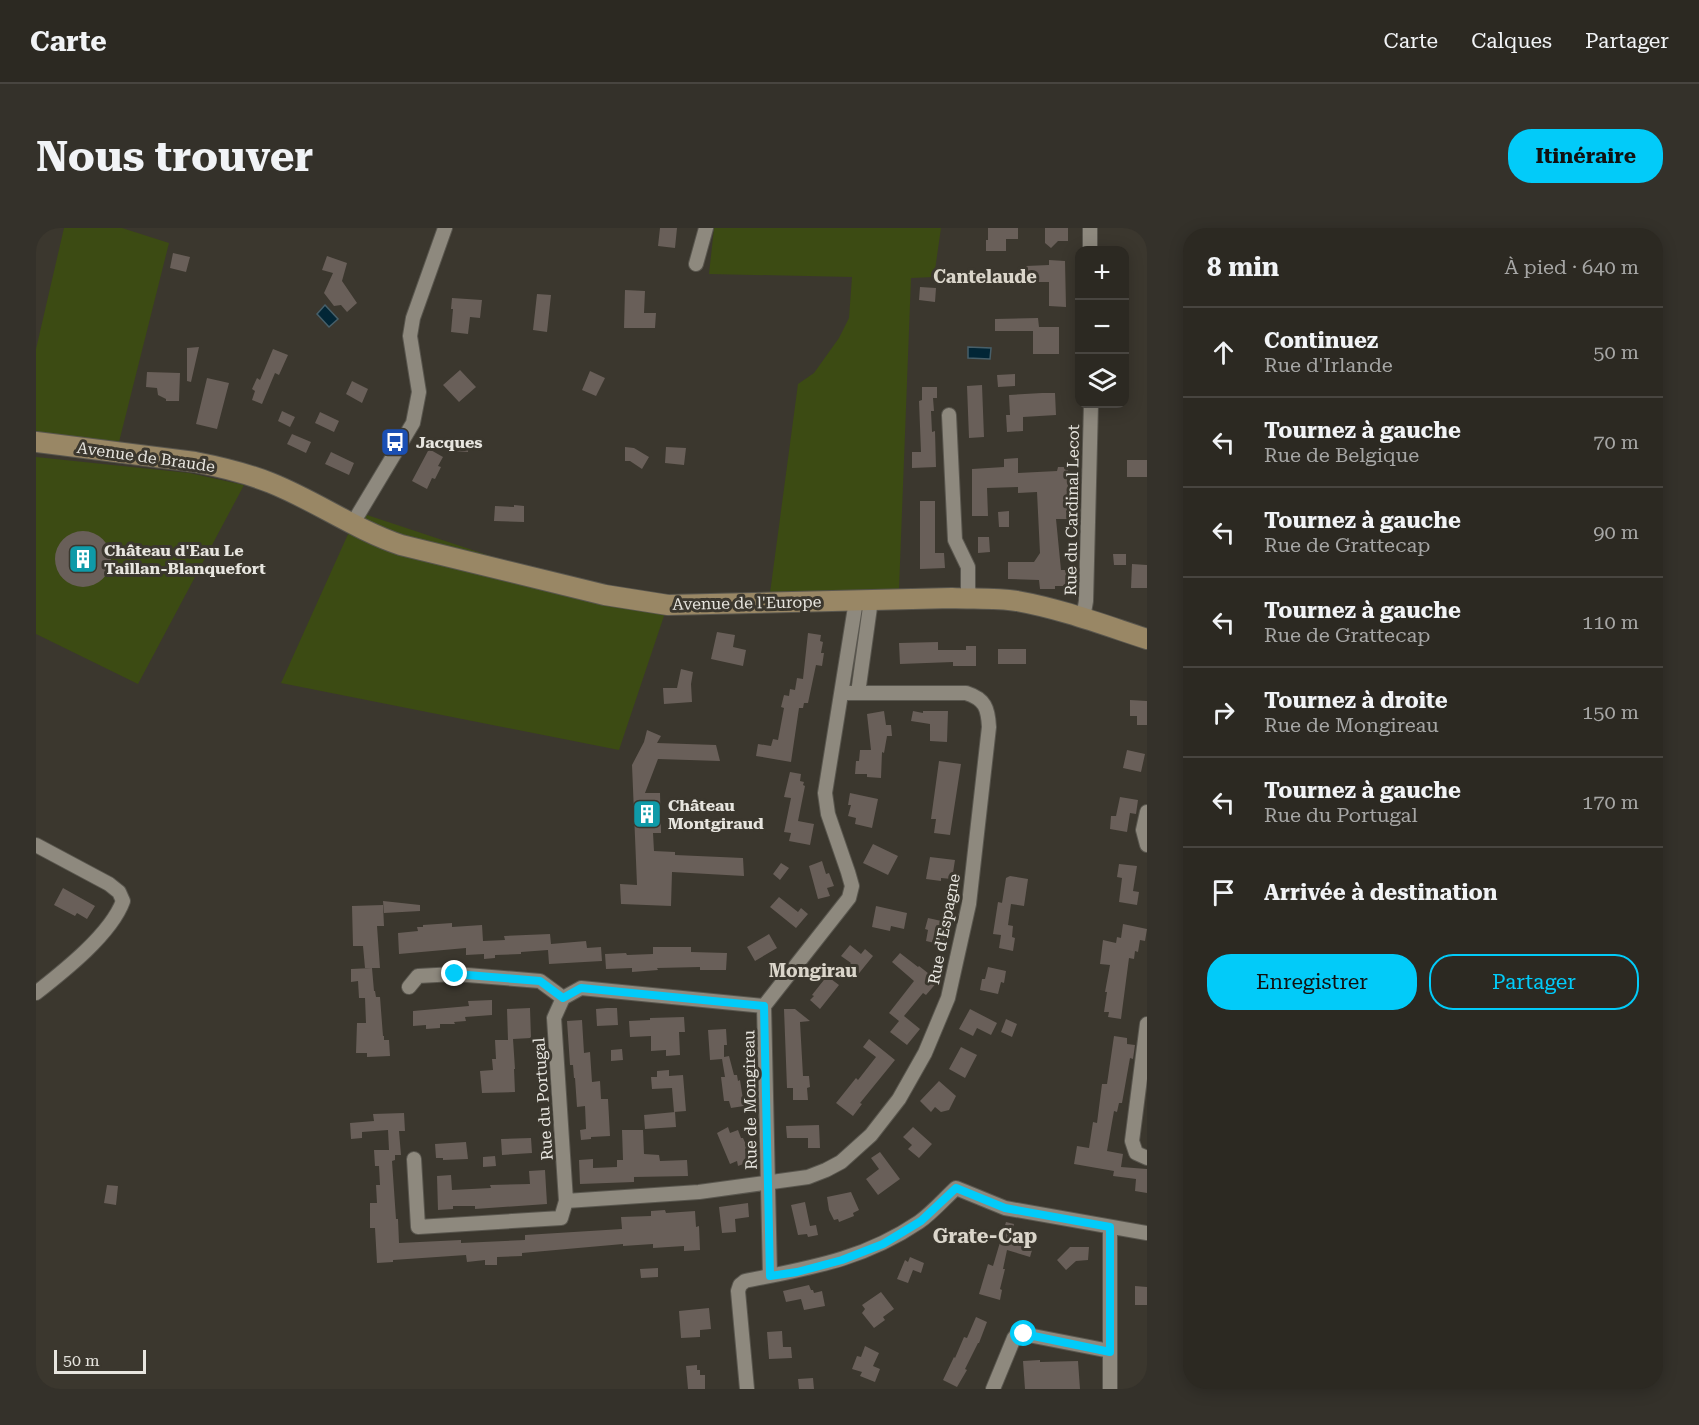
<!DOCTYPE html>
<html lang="fr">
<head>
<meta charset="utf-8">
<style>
	:root { --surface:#2c2922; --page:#34312a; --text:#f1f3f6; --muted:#a6a6a5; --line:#484540; --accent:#02cbf9 }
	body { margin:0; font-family:"Roboto Serif",serif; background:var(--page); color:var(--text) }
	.controls { position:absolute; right:18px; top:18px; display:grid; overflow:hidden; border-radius:12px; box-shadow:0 3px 15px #0003 }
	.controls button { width:54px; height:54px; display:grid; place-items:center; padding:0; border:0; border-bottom:2px solid var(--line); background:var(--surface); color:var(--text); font:30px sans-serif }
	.scale { position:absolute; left:18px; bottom:15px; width:92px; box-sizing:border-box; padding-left:6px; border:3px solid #e7e5df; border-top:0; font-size:16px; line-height:21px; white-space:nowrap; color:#e7e5df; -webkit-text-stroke:4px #3b372e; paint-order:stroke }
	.stop { position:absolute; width:18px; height:18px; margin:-14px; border:4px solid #02cbf9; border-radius:50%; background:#fff }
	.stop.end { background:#02cbf9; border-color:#fff; box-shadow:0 2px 6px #0008 }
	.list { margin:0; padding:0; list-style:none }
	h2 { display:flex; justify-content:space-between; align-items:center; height:78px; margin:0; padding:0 24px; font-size:26px }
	h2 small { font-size:20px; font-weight:400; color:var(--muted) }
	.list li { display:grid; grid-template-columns:39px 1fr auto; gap:18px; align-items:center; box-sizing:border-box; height:90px; padding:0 24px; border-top:2px solid var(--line) }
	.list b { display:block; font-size:22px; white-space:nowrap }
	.list p { margin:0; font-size:20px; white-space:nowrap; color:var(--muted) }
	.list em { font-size:20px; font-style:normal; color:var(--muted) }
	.actions { display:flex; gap:12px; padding:18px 24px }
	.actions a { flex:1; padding:14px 0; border:2px solid var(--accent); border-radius:24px; text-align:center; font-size:21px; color:var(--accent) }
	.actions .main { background:var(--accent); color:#111 }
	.icon { flex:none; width:33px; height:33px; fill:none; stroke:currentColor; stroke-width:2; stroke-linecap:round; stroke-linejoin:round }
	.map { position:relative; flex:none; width:1111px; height:1161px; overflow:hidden; border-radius:24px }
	header { display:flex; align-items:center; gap:36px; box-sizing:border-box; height:84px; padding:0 30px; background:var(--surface); border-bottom:2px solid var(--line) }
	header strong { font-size:28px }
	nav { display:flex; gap:33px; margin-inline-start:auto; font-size:21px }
	.intro { display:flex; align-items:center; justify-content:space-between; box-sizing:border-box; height:144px; padding:0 36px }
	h1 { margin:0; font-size:42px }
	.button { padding:15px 27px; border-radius:24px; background:var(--accent); color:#111; font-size:21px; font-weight:700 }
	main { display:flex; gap:36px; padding:0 36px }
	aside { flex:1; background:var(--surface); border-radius:24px; box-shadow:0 3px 15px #0003 }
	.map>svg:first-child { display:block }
</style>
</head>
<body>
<header>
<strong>Carte</strong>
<nav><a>Carte</a><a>Calques</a><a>Partager</a></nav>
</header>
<div class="intro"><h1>Nous trouver</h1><a class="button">Itinéraire</a></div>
<main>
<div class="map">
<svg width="1111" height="1161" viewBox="0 0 1111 1161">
	<rect width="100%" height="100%" fill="#3b372e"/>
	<!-- green -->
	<path fill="#3c4b13" d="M28,0H86L133,15L83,214L0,204V121Z
		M678,0H905L898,49L875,50L863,361L734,365L762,156L778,145L803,110L813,90L816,49L673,46Z
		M0,229L153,245L208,257L102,456L0,406Z
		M322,284L506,345L590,363L635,367L583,522L245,455Z"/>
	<!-- water -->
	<path fill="#022636" stroke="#475f69" stroke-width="1.5" d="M289,77L302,91L293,99L281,86Z
		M932,119L955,120L954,131L932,130Z"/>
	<!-- building -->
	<path fill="#695f59" d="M624,0H641L639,20L622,18Z
		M952,0H982V11H970V23H950V12H952Z
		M1009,0H1032V13H1022L1015,20L1009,15Z
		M137,25L154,29L150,44L134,40Z
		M291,28L311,35L306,53L321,75L311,84L305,77L298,78L288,65L297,45L286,42Z
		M1013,32L1029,33L1030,79L1013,78V54H991L990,38L1013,37Z
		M884,59L900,60L899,74L883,72Z
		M589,62L609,63L608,85H620L619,100H588Z
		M501,66L515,67L511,104L497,102Z
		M416,70L446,72L444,90L434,89L432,106L415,104L417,81H415Z
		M1002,90L1003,99H1023V126H997V103H959V91Z
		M163,119L155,154L151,153V120Z
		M237,121L252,127L243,147L239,145L226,176L216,172L219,163L216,161L221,150L224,152Z
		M424,142L440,159L423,174L407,157Z
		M554,143L569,150L560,168L546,162Z
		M111,144L144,145L143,173H130V171L122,167L121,160L110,159Z
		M979,146V158L962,159L961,147Z
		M171,150L193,155L181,201L160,196Z
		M316,153L332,161L326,175L310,166Z
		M946,157L948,209L933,210L931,158Z
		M886,159H901V170H897L898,183H895L896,204L899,203L900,239L876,240V224H885L883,173L886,172Z
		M1006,165H1019L1020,187L987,189V203L971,204L970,187H974L973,167Z
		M246,183L259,189L254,199L242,193Z
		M284,184L303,193L298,204L279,195Z
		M256,206L275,214L270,225L251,216Z
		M419,211L433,212L432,224L418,223Z
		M589,219L598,220L613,229L606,241L594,233H589Z
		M630,219L650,220L648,237L629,235Z
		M393,221L407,229L402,238L405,239L399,251L396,250L391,261L376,253Z
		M295,224L318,235L313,247L289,236Z
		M982,230V245L1021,243L1022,239H1032L1033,291H1020L1025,342H1035V354L1031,355L1028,358H1019V361H1004L1003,352L972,351V334H998L1004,325L1001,264L982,265V259L951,260L952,288H936V241L968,239V231Z
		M1091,232H1111V249H1091Z
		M884,273H899V325H908L909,340L884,341Z
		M478,277L488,278V294L458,293L459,278L478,279Z
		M973,283V299H963L962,284Z
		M19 331a28 28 0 1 1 56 0a28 28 0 1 1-56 0Z
		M942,309H953L954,324L942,325Z
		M1077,326H1090V337H1078Z
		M1096,336L1111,337V360H1095Z
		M681,404L699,407L697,419L710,422L707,438L675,431Z
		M772,405L785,407L784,413L787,414L785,425H788L786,438L780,437L772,475H768L767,480H763L755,534L720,528L722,516L735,518L737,511L742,512L748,480L745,479L748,467L753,468L754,461L759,462L761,450L767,451Z
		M902,414V422H930V418H940V438H917V434L864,436L863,415Z
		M962,421H990V436H962Z
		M645,441L657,444L655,456L656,474L628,476L627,460H641Z
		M1094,472L1111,473V497H1101V488H1094Z
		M848,483L850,497H855L856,508H851L848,525L846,524L845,550L831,549V546H819L820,533H823L824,522H835L831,486Z
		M877,483L887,485V483H912L911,514L894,513V496L875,493Z
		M611,502L625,508L621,515L680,517L684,533L622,531L609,565H624L625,605H617L618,623L639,624V627L707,630L708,648L636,644L635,678L585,676L584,656L601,657L596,537L608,514Z
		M1091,522L1109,526L1105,544L1087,540Z
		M903,533L925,536L914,607L898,605L900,591H895Z
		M754,544L765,546L764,553L768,554L767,557L769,558L762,593L778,596L774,617L753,613L755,605L748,604L755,570L748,569Z
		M814,565L842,571L836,600L819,596L820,590L812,588L815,577H812Z
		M1084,569L1102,572L1100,586L1094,585L1091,604L1074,601L1075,588H1080Z
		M837,616L862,628L852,647L827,635Z
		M894,629L919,632L916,651L905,650V653L890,651Z
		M786,633L790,646L793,645L798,658L791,660L794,668L782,671L773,638Z
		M745,635L753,640L744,652L737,646Z
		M1083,636L1101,638L1097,663L1103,664L1101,677L1083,674L1086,650L1081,649Z
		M974,648L992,651L988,678L975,676L972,697L977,698L976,709L979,710L977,723L963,720L965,707L957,706L962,674L971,676L966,675L970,650Z
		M27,660L59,678L51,691L41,685L39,688L18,677Z
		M743,669L762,684L765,680L772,686L760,700L734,679Z
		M347,673L384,677V683L348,685Z
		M347,677L348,698H341L344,740H329L327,718H317L316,678Z
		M840,678L871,685L868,701L855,698L854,703L836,699Z
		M892,690L910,694L908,705L910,706L908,717L890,713L892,702L889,701Z
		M416,695V699L446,697L447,713L469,712L468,708L514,706L515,716L550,713L551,720L565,719L566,733L513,736L512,722L485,724V726L459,727V730L448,731V726L430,727V720L363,726L362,705L382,703L381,699H387V697Z
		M1087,696L1111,701L1109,713L1104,712L1102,724L1099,723L1098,731L1093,730L1085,791L1072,789L1073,784H1068L1071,764H1069L1074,737L1064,736L1067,712L1080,715L1081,709L1085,710Z
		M733,706L741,720L719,733L711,719Z
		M814,717L825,726L829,721L837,728L820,749L810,741L815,735L805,728Z
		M617,719H655V724L691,725L690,742H664V739L621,740L622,742L596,744V740L570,741L569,726L590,725L591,727L617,726Z
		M864,725L882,739L883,738L902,753L890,767L887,765L868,788L884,801L871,817L854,804L863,793L853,785L878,753L856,734Z
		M952,739L970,743L968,755L965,754L962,766L944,762L946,751H949Z
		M336,740L338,763H339L340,769H344L347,808H348V812H353L354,828L331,829V825H320L321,795H330L329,770H323L322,753L315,754V741Z
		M791,748L803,757L784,781L774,772L778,768L776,767Z
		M456,772V787L429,789L430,793L418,794L419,796H404V800L390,801V797L377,798V783L433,778L432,773Z
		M494,780L495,810L477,811L479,841H478L479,864L446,865L444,843L457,842L456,831H460L459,812H472L471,781Z
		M571,780H581L582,797L561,798L560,781Z
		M748,781H759L774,793L764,794L767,848H773L774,859L771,860L772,872H757V860H751Z
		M934,781L961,795L955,807L941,800L937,808L923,801Z
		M648,789L649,804H643L644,827L630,828V822L615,823V808L594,809L593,793L614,792V790Z
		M970,791L981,796L976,809L965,804Z
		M546,792L548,825L554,824L556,854L564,853L565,871H572L574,908L555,909V911L545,912L544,902L550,901L549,878L541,879L539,850H538L537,837H534L531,793Z
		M690,801L691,817H688V829L693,828L698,847H701L702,853L704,852L708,878L695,880L693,873H688L685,849H689L686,831L674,832L672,802Z
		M1078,808L1091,810V816L1099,817L1097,831L1094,830L1086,875H1083L1081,884L1078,883L1071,923L1087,926L1085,939L1111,941V965L1099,963L1100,951L1077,948L1078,943L1038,936L1041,918L1053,920L1057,894L1061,895L1066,856H1071Z
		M833,811L859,832L824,875L826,876L817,888L800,875L820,850L822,852L840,829L827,819Z
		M925,819L941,827L929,850L913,841Z
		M586,821L587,832L575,833V822Z
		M633,842V848L647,847L650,883L638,884L636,860L616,861L615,849H621V843Z
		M903,853L920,868L913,882L905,884L899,879L895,884L884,873Z
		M639,884L640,899L609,901L608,887Z
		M368,885L369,903H363L365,927H359V932L356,933L360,991H362L363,1015L425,1012V1015L489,1012V1007L586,1001L585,989L615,988V983L629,982L630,985L659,983L660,999L663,998L664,1022L648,1023V1018L617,1020V1016L587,1018V1016L486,1025V1028L461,1029V1037H449V1032L431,1034L430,1027L357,1032V1034L341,1035L339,1000H334V975H341L340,957H344L343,938H339L338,922H353L352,902L326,904V910L315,911L314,895L338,893L337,886Z
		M783,897L784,920H772V910H751L750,898Z
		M692,899L694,905L702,902L705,910H707L711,919L709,921L715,933L702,938L701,933L694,936L681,905Z
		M877,899L896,916L883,930L872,921L876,917L867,909Z
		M586,902H607L608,926L623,927L624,933L651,932L652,948L598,949V954L544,956L543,932L557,931V940L581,939V932H587Z
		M495,910L496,925L466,927L465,911Z
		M430,914L432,931L407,932V930H400L399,916Z
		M844,924L864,951L842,967L830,951L843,941L835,930Z
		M459,928L460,938L447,939V929Z
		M509,942L511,976L439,981V978H417V981L402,982L401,948L415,947L416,962L455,960L454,957L494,956L493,943Z
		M71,957L82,958L80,977L68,975Z
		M815,964L823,982L817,985L818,988L803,994L802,991L798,992L793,982L791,969Z
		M769,974L774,998L780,997L782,1007L772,1009L771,1006L762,1007L755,977Z
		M712,975L713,989L699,991L700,1004L686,1005L683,979Z
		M970,994L978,996L976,1005L999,1012L994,1029L971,1022L967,1041H969L964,1061L966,1062L964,1072L943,1066L952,1036L957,1038Z
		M1034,1019H1053L1052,1032L1040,1033L1030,1042L1021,1032Z
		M874,1029L888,1035L885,1045L877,1042L872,1055L861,1051L869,1032L872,1034Z
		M622,1040V1049L605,1050L604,1041Z
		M773,1057L775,1062H777L778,1065L786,1063L789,1078L768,1082L765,1071L750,1074L747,1063Z
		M1099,1058L1111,1059V1077H1099Z
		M845,1064L858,1081L847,1089L849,1092L838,1100L826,1085L829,1081L826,1077Z
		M673,1080L675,1101L664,1102V1109L645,1110L643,1083Z
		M940,1089L951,1094L943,1115H942L929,1141L931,1142L921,1159L907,1152L918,1129L919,1130L928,1109L931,1110Z
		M746,1103L747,1119H755L756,1130L733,1131L731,1104Z
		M829,1118L843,1125L837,1138L844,1141L839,1154L824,1148L826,1144L816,1141L821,1128L825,1129Z
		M1004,1132V1134L1042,1133L1044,1161H989L987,1133Z
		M661,1137V1142H664V1147H669V1161H652L650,1138Z
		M777,1150L778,1161H763L762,1151Z"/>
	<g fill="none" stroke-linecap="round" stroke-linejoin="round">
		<!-- street casing -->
		<g stroke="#59564e" stroke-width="16">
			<path id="street" d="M1054,0V22
				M660,36L670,0
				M913,187L919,312L932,339V360L935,370
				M317,295L377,195L383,164L374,108L377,90L409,0
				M1047,390L1050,373L1055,176
				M822,465L835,372
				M1111,584L1107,602L1111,617
				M0,617L73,656L83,664L87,673C75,706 28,743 0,765
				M373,759L382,748L419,746L504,753L527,770
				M728,778L545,760L527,770L518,790L530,973L663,964L772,949L790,942L805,934L835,907L863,871L889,825L912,770L933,676L953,499C952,480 949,471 930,465H806
				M1111,796L1096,913L1100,925L1111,930
				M378,931L382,999L525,990L530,973
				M1074,999V1161
				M734,1048L728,778L813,670L816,658L812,644L792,586L789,565L820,373
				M711,1161L702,1063L704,1057L709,1053C773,1040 827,1032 883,994C896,985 908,971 920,960L969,980L1111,1005
				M957,1161L978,1110L982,1105L1074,1123"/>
		</g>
		<!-- secondary casing -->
		<g stroke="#59564e" stroke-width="22">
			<path id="secondary" d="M0,214L159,234C185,239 210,245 235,255C280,273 320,302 365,317L569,367L632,377L916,370C938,371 960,370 981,373C1026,381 1068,397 1111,411"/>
		</g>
		<!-- street -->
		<use href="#street" stroke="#8e897e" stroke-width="14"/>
		<!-- secondary -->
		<use href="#secondary" stroke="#998765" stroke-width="20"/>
	</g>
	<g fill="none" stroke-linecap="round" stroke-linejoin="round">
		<!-- route -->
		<path stroke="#02cbf9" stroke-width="8" d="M419,746L504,753L527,770L545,760L728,778L734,1048L761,1044L806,1032L847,1016L885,993L920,960L969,980L1074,999V1124L988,1106"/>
	</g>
	<!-- icons -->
	<defs>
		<g id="bus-square" transform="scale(1.5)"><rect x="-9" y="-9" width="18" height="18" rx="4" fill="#1a4fb4" stroke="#3b372e"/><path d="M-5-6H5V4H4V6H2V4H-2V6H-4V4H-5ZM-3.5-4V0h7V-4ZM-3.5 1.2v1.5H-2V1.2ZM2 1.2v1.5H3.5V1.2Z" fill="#fff"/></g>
		<g id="building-square" transform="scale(1.5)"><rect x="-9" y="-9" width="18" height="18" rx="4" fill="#0f9aa8" stroke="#3b372e"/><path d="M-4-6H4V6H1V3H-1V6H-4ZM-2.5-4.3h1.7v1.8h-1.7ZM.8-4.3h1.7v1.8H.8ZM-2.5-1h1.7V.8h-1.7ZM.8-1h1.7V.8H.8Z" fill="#fff"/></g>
	</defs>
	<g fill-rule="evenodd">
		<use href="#bus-square" x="359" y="214"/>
		<use href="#building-square" x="47" y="331"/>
		<use href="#building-square" x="611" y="586"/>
	</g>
	<g text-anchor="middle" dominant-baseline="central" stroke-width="6" stroke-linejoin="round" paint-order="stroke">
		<!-- poi labels -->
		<g font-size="16" font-weight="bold" fill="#e7e5df" stroke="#3b372e" text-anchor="start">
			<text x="380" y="214">Jacques</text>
			<text x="68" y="322">Château d'Eau Le<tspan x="68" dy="18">Taillan-Blanquefort</tspan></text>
			<text x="632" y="577">Château<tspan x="632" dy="18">Montgiraud</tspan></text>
		</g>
		<!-- street labels -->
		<g font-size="16" fill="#e7e5df" stroke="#3b372e">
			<text transform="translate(110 229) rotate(8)">Avenue de Braude</text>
			<text transform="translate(1036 282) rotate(-89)">Rue du Cardinal Lecot</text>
			<text transform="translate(711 375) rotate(-1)">Avenue de l'Europe</text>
			<text transform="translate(908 701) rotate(-79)">Rue d'Espagne</text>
			<text transform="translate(507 871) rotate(-94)">Rue du Portugal</text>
			<text transform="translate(714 872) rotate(-91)">Rue de Mongireau</text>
		</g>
		<!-- neighbourhood labels -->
		<g font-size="18" font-weight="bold" fill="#dad5ca" stroke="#3b372e">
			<text x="949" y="48">Cantelaude</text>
			<text x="777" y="742">Mongirau</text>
		</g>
		<!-- quarter labels -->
		<g font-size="20" font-weight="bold" fill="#dad5ca" stroke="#3b372e">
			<text x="949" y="1008">Grate-Cap</text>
		</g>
	</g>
</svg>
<div class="controls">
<button>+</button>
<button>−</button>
<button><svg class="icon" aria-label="layers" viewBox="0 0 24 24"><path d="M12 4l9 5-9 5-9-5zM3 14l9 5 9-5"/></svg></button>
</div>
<div class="scale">50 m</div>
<div class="stop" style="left:988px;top:1106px"></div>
<div class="stop end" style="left:419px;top:746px"></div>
</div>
<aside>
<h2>8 min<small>À pied · 640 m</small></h2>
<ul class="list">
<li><svg class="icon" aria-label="ahead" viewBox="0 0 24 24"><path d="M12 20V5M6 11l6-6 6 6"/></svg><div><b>Continuez</b><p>Rue d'Irlande</p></div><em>50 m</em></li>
<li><svg class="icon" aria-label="left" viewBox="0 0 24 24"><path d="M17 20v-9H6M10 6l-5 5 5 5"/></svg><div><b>Tournez à gauche</b><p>Rue de Belgique</p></div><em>70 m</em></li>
<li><svg class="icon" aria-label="left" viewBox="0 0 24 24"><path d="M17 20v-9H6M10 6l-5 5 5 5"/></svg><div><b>Tournez à gauche</b><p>Rue de Grattecap</p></div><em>90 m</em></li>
<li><svg class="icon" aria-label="left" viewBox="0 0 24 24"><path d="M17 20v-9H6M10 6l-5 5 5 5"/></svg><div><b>Tournez à gauche</b><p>Rue de Grattecap</p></div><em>110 m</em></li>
<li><svg class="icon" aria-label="right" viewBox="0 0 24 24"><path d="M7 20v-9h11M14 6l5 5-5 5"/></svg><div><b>Tournez à droite</b><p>Rue de Mongireau</p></div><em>150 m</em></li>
<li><svg class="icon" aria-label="left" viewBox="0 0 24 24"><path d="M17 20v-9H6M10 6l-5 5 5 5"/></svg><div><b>Tournez à gauche</b><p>Rue du Portugal</p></div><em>170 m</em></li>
<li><svg class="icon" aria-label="arrive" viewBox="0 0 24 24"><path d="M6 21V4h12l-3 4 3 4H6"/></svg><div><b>Arrivée à destination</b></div></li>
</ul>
<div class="actions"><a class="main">Enregistrer</a><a>Partager</a></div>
</aside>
</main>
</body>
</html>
